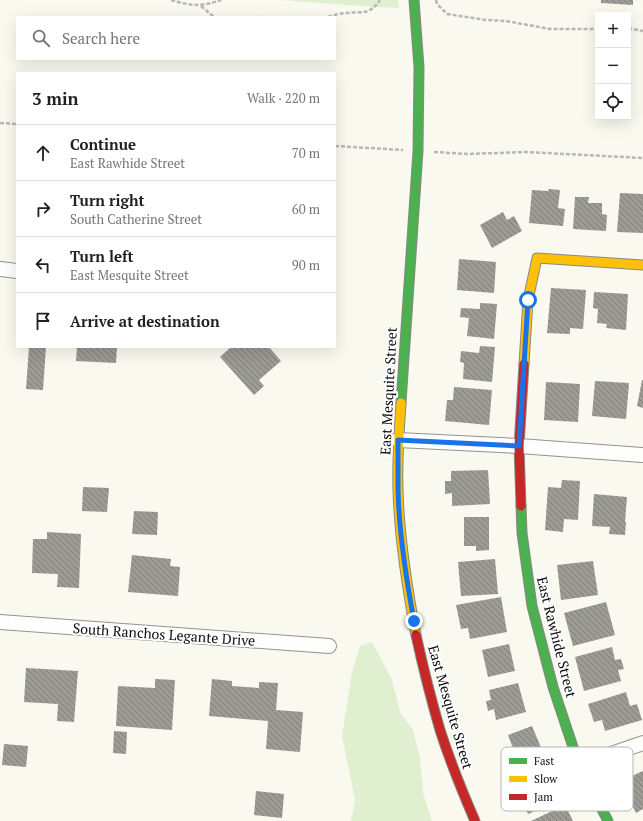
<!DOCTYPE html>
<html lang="en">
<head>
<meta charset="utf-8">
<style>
	:root { --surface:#fff; --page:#f6f6f6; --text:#202124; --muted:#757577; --line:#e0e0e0 }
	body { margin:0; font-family:"PT Serif",serif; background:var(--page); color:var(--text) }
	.controls { position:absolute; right:12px; top:12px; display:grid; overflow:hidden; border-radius:0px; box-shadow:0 4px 16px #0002 }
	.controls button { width:36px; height:36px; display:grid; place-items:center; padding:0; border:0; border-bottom:1px solid var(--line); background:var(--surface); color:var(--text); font:20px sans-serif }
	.stop { position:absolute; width:12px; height:12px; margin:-9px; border:3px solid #1a73e8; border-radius:50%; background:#fff }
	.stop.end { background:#1a73e8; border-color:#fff; box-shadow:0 1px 4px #0008 }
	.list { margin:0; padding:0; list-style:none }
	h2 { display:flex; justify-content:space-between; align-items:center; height:52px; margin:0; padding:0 16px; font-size:17px }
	h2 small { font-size:13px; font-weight:400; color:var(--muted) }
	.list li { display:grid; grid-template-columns:26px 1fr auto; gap:12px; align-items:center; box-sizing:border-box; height:56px; padding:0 16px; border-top:1px solid var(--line) }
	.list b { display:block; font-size:15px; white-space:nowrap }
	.list p { margin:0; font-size:13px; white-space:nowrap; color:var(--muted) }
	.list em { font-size:13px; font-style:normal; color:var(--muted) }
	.icon { flex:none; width:22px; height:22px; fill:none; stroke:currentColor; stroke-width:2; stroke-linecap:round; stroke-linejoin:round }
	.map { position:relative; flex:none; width:643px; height:821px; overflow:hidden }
	.search { position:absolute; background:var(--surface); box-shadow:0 4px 16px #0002; left:16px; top:16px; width:320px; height:44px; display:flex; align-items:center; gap:10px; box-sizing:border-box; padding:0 14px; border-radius:0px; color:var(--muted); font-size:15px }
	.panel { position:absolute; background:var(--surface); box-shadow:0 4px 16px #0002; left:16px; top:72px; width:320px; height:276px; border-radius:0px }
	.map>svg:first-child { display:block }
</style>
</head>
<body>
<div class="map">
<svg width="643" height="821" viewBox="0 0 643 821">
	<defs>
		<pattern id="building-back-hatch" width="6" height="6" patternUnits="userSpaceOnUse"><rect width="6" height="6" fill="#9c9b96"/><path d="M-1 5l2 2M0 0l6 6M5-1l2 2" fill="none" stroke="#7e7d79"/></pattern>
	</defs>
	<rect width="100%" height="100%" fill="#faf9ef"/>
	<!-- park -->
	<path fill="#e0efd0" d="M281,0H398L399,8L375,7Z
		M372,642L392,680L400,712L413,730L420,758L423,793L432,821H351L355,800L342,736L352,672L360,646Z"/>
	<!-- building -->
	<path fill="url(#building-back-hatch)" d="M601,0H633V5L601,3Z
		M549,189L560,190L558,208L565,209L563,226L529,223L532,190L548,191Z
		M620,193L643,194V233L617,232Z
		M575,197H589L588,203H602V214L607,215L606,231L573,229Z
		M503,212L507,220L514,216L522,231L492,248L480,225Z
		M459,259L496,262L494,293L457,290Z
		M551,288L586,290L583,329L570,328V334L547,333Z
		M594,292L628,294L626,330L606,328L607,324L597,323L598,309L593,308Z
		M480,303L497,304L494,339L467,336L469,318L460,317L461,308L480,309Z
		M480,346L495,347L492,382L463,379L464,363L460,362L461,351L479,353Z
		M29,347H46L43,390L26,389Z
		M77,347H117L116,363L76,361Z
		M231,347H269L281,361L259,380L264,386L254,395L220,357Z
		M642,380H643V408L637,406Z
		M595,381L629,383L626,419L592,416Z
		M546,382L580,384L578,422L544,420Z
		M454,387L492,390L489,425L445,421L447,400H453Z
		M488,470L490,504L452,506V493L445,494V481H451V471Z
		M562,480L580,481L578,520L564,519L563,532L545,530L548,487L561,488Z
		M83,487L109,488L107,512L82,511Z
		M594,494L627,497L625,522H626L625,535L609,534L610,527L592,526Z
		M134,511L158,512L157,535L132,534Z
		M464,517H489V550L476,551V546H464Z
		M47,532L81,534L79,588L57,587L58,574L32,573L33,539H47Z
		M132,555L171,559L170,566L180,567L178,596L128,592Z
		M495,559L498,594L461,596L458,562Z
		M593,561L598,595L561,600L557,565Z
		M501,597L507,632L470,639L468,628L461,629L456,605Z
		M606,602L615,635L573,646L564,613Z
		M509,644L515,671L488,677L482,650Z
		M612,647L615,660L621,659L624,669L618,670L621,681L584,691L575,657Z
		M26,668L78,671L74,722L57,721L58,704L24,702Z
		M155,679L175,680L172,730L116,726L118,686L155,688Z
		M212,679L232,681V686L259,688V682L278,683L276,710L303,712L300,752L266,749L268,721L209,716Z
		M518,683L526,712L496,720L494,709L488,711L486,701L491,700L489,690Z
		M626,692L630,706L637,704L642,720L605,731L602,720L594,722L588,704Z
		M532,726L545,757L520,767L508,735Z
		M114,731L127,732L126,754L113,753Z
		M4,744L28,746L26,767L2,765Z
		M547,769L561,799L528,814L514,784Z
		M643,771V809L636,813L621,781Z
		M256,791L284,794L282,818L254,815Z
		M565,805L573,821H531Z"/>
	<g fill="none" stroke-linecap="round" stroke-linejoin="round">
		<!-- street casing -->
		<g stroke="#93938e" stroke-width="16">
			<path id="street" d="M0,269L17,271
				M398,440L519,446L642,455
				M0,622L329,646
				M579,765L643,743"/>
		</g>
		<!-- fast casing -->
		<g stroke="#8a8985" stroke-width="11">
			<path id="fast" d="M401,403L418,151L419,67L414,0
				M521,506L522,533L532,606L553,687L579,765L608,821"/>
		</g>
		<!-- slow casing -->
		<g stroke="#8a8985" stroke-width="11">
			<path id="slow" d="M524,364L528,300L537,258L643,265
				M401,403C399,432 397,461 398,489C399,538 407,587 416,635"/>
		</g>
		<!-- jam casing -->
		<g stroke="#8a8985" stroke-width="11">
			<path id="jam" d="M521,506L519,446L524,364
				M416,635C423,667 431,699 440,730C450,761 462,791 475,821"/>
		</g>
		<!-- path -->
		<path stroke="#b7b7b5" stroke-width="2.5" stroke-dasharray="4 2" stroke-linecap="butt" d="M171,0C191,6 201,7 221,0
			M436,0L437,4L447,14L486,20L506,21L550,29H598
			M201,6L214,17
			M258,17H259
			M328,17C334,15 341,13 347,13C363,11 369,16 380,0
			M628,28L643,31
			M0,123L17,124
			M335,146L403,150
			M434,152L467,154L526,152L643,158"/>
		<!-- street -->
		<use href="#street" stroke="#fefefd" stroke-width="14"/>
		<!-- fast -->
		<use href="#fast" stroke="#4caf50" stroke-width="9"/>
		<!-- slow -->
		<use href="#slow" stroke="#ffc107" stroke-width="9"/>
		<!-- jam -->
		<use href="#jam" stroke="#c62828" stroke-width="9"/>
	</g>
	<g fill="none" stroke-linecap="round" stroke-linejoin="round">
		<!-- route -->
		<path stroke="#1a73e8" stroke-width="5" d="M414,621C406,578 399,533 398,490C398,473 398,457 398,440L519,446L528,300"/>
	</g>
	<g text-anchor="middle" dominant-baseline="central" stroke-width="4" stroke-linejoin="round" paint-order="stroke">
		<!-- street labels -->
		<g font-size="14" fill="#0c0c0c" stroke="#fff">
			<text transform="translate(388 391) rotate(-87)">East Mesquite Street</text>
			<text transform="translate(164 634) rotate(4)">South Ranchos Legante Drive</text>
			<text transform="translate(557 637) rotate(76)">East Rawhide Street</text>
			<text transform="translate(451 707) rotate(74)">East Mesquite Street</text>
		</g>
	</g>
	<!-- legend -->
	<rect x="501" y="747" width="132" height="64" rx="6" fill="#fff" stroke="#b6b6b6" stroke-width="1"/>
	<rect x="509" y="758" width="18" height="6" fill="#4caf50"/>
	<rect x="509" y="776" width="18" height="6" fill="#ffc107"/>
	<rect x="509" y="794" width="18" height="6" fill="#c62828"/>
	<g font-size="11" fill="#0c0c0c">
		<text x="534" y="765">Fast</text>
		<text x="534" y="783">Slow</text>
		<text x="534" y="801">Jam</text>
	</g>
</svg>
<div class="controls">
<button>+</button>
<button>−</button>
<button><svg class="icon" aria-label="locate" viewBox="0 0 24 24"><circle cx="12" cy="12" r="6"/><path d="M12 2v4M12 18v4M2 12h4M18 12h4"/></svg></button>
</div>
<div class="stop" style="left:528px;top:300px"></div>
<div class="stop end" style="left:414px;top:621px"></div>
<div class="search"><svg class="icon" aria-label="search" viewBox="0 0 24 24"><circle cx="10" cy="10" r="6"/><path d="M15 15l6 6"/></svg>Search here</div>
<section class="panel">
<h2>3 min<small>Walk · 220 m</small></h2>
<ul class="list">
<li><svg class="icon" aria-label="ahead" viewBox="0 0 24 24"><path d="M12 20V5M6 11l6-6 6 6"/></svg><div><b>Continue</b><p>East Rawhide Street</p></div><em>70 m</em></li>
<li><svg class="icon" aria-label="right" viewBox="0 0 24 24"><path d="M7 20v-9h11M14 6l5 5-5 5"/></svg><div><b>Turn right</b><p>South Catherine Street</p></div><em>60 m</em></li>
<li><svg class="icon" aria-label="left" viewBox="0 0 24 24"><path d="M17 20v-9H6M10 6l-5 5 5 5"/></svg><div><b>Turn left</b><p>East Mesquite Street</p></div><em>90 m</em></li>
<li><svg class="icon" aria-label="arrive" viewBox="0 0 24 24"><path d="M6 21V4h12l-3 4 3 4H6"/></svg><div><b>Arrive at destination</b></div></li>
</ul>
</section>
</div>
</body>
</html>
